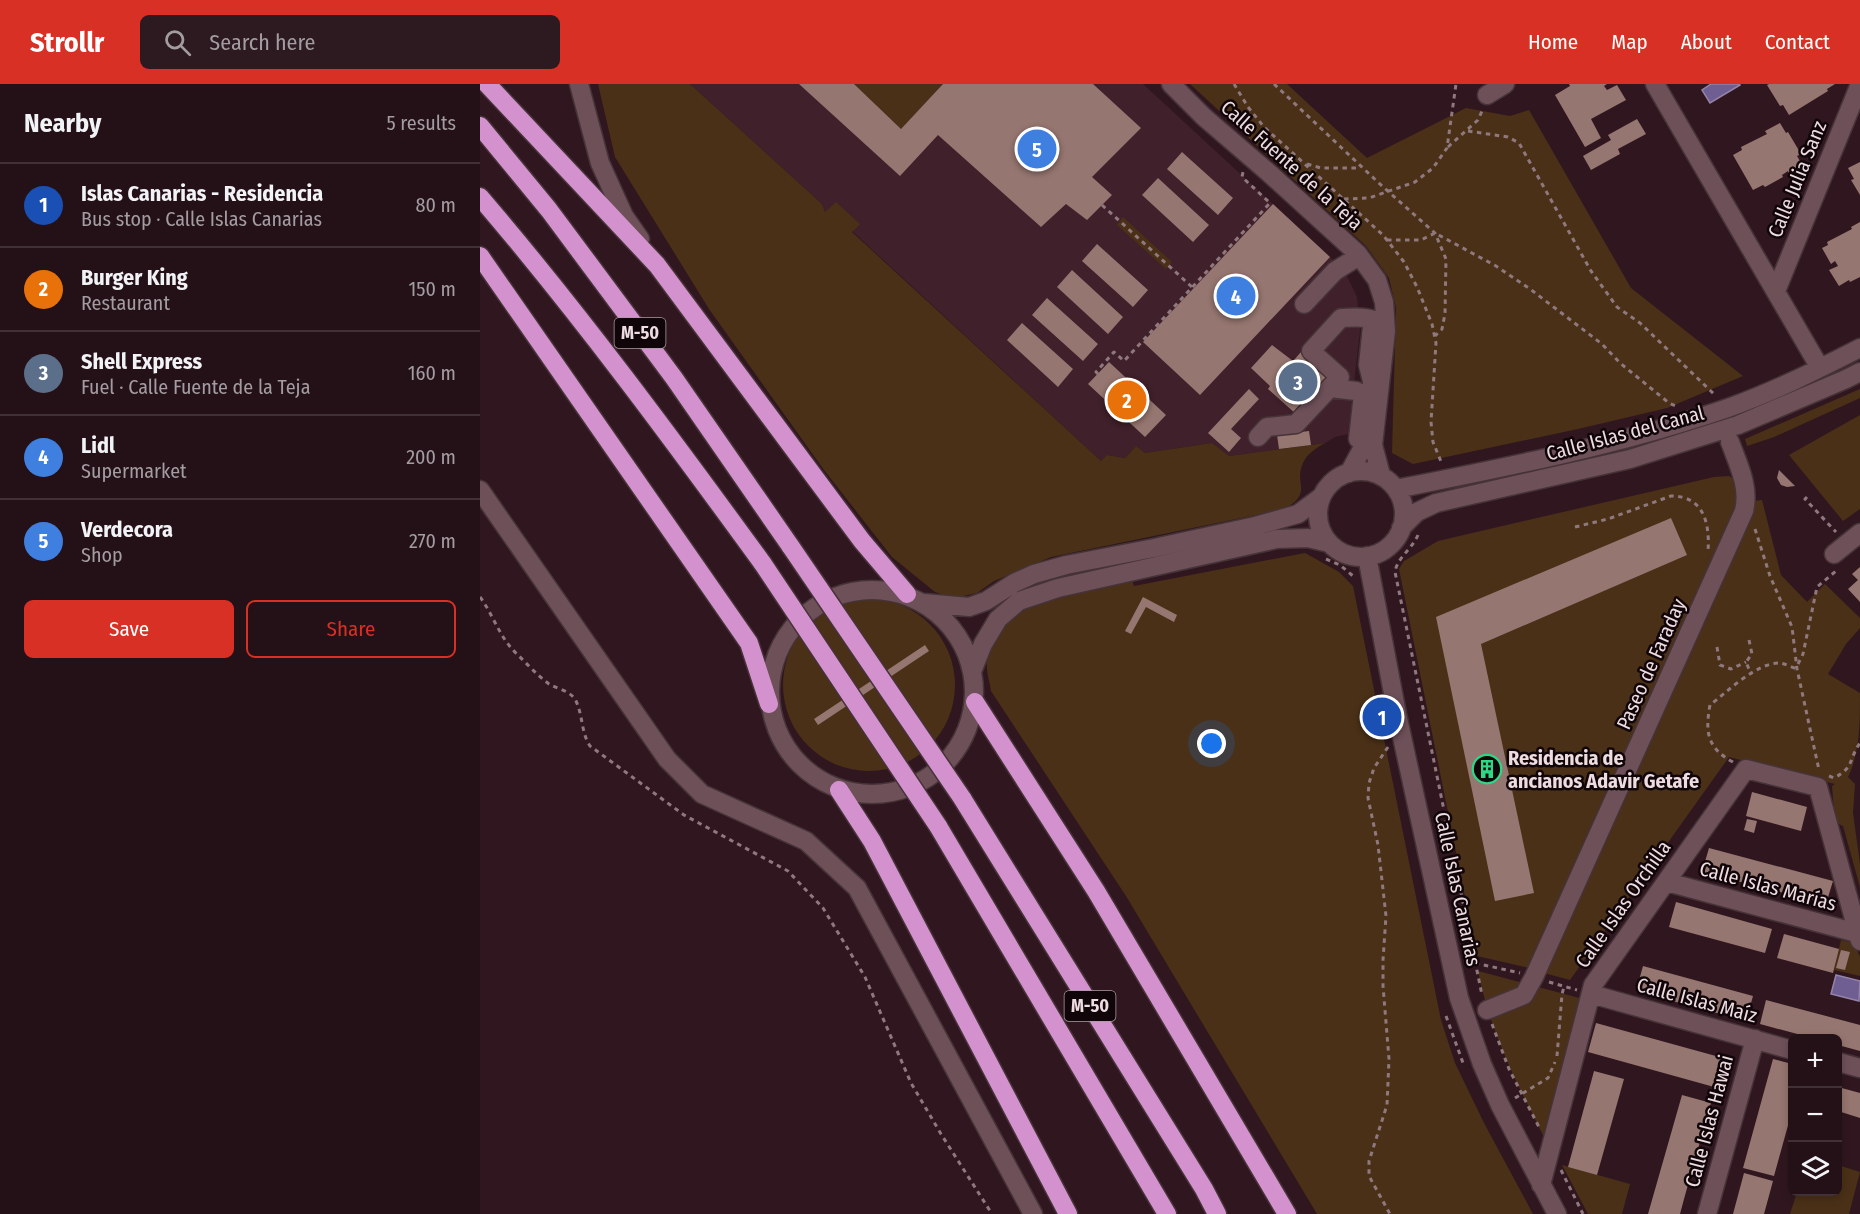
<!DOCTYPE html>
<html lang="en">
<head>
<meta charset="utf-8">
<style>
	:root { --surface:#241117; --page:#2c1a20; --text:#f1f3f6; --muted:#a39da1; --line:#413136; --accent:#d93025 }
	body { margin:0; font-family:"Fira Sans Condensed",sans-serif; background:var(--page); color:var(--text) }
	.controls { position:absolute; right:18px; bottom:18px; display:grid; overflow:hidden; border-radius:9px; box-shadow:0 3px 9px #0003 }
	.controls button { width:54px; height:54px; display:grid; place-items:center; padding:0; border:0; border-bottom:2px solid var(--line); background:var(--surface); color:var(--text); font:30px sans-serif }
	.you { position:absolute; left:732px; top:660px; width:21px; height:21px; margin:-15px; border:4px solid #fff; border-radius:50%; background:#1a73e8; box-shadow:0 0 0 9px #1a73e833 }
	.badge { display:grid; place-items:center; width:39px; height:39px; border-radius:50%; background:var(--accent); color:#fff; font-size:20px; font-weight:700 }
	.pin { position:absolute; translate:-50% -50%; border:3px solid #fff; box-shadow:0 2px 6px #0006 }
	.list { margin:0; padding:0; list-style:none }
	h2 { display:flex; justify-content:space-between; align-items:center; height:78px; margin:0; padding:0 24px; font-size:26px }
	h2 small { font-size:20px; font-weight:400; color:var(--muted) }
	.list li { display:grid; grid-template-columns:39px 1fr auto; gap:18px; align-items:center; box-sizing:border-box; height:84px; padding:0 24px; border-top:2px solid var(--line) }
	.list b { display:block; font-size:22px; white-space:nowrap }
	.list p { margin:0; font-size:20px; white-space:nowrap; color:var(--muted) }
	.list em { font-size:20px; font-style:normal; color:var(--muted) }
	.actions { display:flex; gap:12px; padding:18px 24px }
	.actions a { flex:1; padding:14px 0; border:2px solid var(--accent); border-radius:9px; text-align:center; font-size:21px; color:var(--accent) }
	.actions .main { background:var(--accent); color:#fff }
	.icon { flex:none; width:33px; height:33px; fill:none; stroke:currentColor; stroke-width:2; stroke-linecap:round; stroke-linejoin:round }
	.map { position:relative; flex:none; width:1380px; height:1130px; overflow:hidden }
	header { display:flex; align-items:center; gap:36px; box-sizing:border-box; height:84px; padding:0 30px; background:var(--accent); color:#fff }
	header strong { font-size:28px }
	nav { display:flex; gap:33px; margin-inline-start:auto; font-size:21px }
	.search { width:420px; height:54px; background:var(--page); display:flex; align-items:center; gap:15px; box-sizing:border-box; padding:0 21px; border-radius:9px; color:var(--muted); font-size:22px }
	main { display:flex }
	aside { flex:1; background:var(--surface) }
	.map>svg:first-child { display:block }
</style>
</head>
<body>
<header>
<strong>Strollr</strong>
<div class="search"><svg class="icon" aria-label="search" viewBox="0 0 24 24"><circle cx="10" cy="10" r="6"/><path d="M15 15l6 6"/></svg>Search here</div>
<nav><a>Home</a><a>Map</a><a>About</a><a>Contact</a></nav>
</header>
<main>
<aside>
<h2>Nearby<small>5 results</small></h2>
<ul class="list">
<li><span class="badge" style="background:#1a4fb4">1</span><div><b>Islas Canarias - Residencia</b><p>Bus stop · Calle Islas Canarias</p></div><em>80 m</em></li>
<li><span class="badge" style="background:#e8710a">2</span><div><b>Burger King</b><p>Restaurant</p></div><em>150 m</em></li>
<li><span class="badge" style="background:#5c6f8a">3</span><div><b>Shell Express</b><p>Fuel · Calle Fuente de la Teja</p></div><em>160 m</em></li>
<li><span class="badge" style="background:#3f7fe0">4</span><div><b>Lidl</b><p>Supermarket</p></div><em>200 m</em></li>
<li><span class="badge" style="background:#3f7fe0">5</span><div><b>Verdecora</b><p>Shop</p></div><em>270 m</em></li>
</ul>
<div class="actions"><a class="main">Save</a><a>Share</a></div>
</aside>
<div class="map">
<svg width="1380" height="1130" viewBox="0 0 1380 1130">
	<rect width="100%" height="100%" fill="#30171f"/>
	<!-- built -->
	<path fill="#40202a" d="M210,0H663L864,186L877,213L880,247L868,350L855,353L845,359L749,372L732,359L665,369L656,362L645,374L628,371L621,377L372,147L379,140L345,128L342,120Z"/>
	<!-- green -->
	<path fill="#4a3017" d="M118,0H210L342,120L345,128L356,118L380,140L372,148L621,377L627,371L645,374L656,362L665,369L732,359L749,372L845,359C836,364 827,370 823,379C813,401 834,407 805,425L571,473L514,497L497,509L474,514L455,508L412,473L344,386L229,225L135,73Z
		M374,0H463L421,45Z
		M710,0H807L887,74L986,24L1030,32L1049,26L1151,204L1263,292L1187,324L1098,345L933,380L912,369L916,224L909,194L886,162Z
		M643,133L692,178L686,185L637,141Z
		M1380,305V314L1294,353L1267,362L1265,355Z
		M1380,331V425L1363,437L1309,371Z
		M1249,392L1257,397L1259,417L1049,884L997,872L919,485L924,477L958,457L1234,393Z
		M1282,416L1301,491L1327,518L1345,500L1380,534V544L1366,560L1348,590L1380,609C1380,637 1380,669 1368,693L1375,700L1373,729L1380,780V803L1363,742L1355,738L1352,702L1355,700L1249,673L1090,896L1064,889L1273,417Z
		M825,469L859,488L873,502L961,936L975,979L1004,1039L1053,1130H837L646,812L511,607C510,598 506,588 507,579C515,513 599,505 652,496L654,502Z
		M303 601a86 86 0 1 1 172 0a86 86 0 1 1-172 0Z
		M1361,856L1374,859L1380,873V892L1354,886Z
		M998,887L1103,915L1066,1057C1038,1002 1010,948 998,887Z
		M1082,1081L1150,1100L1142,1130H1108Z
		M1358,1081L1380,1088L1369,1130H1310L1317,1108H1358Z"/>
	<!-- water -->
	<path fill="#6e5e91" stroke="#9484a9" stroke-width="1.5" d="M1231,0H1259L1260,1L1230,19L1222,6Z
		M1356,891L1380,897L1379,917L1351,910Z"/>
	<!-- building -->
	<path fill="#967670" d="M319,0H374L421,45L463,0H613L661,44L612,93L632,111L607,136L586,120L561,143L458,51L420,92Z
		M1089,0H1127L1124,2L1127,6L1137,1L1146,16L1111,35L1121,54L1105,63L1075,11L1090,2Z
		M1289,0H1355L1347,5L1348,7L1309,31L1303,21L1300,22L1287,1Z
		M1157,35L1166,50L1138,65L1140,70L1111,86L1103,72L1131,56L1128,51Z
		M1300,39L1306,49L1308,48L1321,70L1317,72L1323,82L1309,90L1308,87L1302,91L1303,93L1285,103L1283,101L1273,106L1253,71L1262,66L1261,63L1287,50L1285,47Z
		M702,68L753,114L738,131L687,85Z
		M1380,78V111L1371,96L1374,95L1368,84Z
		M678,94L729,141L713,158L662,111Z
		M793,120L850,173L720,311L663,258Z
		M1380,138V193L1370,198L1369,196L1359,202L1349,186L1358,182L1355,177L1351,180L1342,164L1348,161L1347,158L1372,145L1371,143Z
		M617,160L668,206L653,223L602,177Z
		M592,186L643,233L628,250L577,203Z
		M567,214L618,260L603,277L552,231Z
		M542,239L593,285L578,303L527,256Z
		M792,261L813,277L821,268L849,294L816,330L788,305L790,302L771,284Z
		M629,278L686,331L665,353L608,300Z
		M769,305L779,315L751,345L761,354L749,368L728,349Z
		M829,347L831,361L799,365L797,351Z
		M1299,386L1315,402L1307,403L1301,401L1297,394Z
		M1191,434L1207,471L1001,560L1054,809L1015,817L956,533Z
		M1380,483V518L1368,505L1378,496L1372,490Z
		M663,513L697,531L694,538L666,523L651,550L645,547Z
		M445,561L449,567L338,641L334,635Z
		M1272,708L1327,723L1321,747L1266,732Z
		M1267,735L1277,737L1274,749L1264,746Z
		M1229,764L1353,797L1346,820L1222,788Z
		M1196,818L1292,845L1285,869L1189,843Z
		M1304,850L1359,865L1353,889L1297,874Z
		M1361,866L1370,868L1365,886L1356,884Z
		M1163,882L1273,912L1266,937L1156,907Z
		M1286,916L1380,941V967L1358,961V954H1332L1280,940Z
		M1116,939L1254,977L1245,1006L1108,968Z
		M1293,975L1312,980V1027L1294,1092L1263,1084Z
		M1114,987L1144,995L1117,1091L1088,1083Z
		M1358,1003L1380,1009V1034L1358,1027Z
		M1202,1011L1231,1019L1204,1115L1200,1130H1168Z
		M1264,1089L1293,1097L1284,1130H1253Z"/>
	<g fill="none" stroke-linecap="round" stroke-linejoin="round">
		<!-- minor casing -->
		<g stroke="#463338" stroke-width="21">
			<path id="minor" d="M99,0L120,79L144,132L160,155
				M691,0L724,33L789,89L878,170L897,196L904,218L906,247L893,361L901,391
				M1175,0L1340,284
				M1007,11L1025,0
				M1296,207L1380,0
				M824,220L855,187L879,172
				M850,304L876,307L883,310L878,355
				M892,309V297L888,281L892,242
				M778,353L787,343L816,340L860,293L831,267L861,234C871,234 895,231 899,241C901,245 899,252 898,256
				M838 430a43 43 0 1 1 86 0a43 43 0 1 1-86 0Z
				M869,389L882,365L887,342
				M916,405C1027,383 1140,361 1248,324C1293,308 1337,286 1380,264
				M0,406L187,675L222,710L326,757L377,804L553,1130
				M921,444L937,428L956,419L1150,375L1258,341L1366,295L1380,288
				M1354,470L1380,449
				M887,472L917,630L979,914L1002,980L1020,1021L1077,1130
				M290 608a102 102 0 1 1 204 0a102 102 0 1 1-204 0Z
				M444,519L489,523L506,517L534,499L554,490L586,481L674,464L775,442L818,430L841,413
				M493,585L503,560L518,535L539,517L578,504L797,455L828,454L849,459
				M1187,798L1377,849
				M1111,910L1312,966
				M1007,926L1044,911L1054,893L1264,427C1270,403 1258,380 1250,358
				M1358,978L1380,984
				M1061,1101L1113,901L1266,685L1338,703L1380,857
				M1227,1130L1275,955"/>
		</g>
		<!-- highway casing -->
		<g stroke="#463338" stroke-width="21">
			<path id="highway" d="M7,0L177,181L382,457L427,510
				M0,42L69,126L194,294L311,463
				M0,113C100,230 192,355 283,480
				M0,172L269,559L289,620
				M495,618L616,807L807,1130
				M359,706L392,757L588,1130
				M482,714L724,1105L737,1130
				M458,742L687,1130"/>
		</g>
		<!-- path -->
		<path stroke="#8f797f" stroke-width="3" stroke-dasharray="4.5 4.5" stroke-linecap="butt" d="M754,0L768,23L784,43L903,151L924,178L937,203L952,240L956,259L951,338L953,358L962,380
			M794,0L902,102L955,149L966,175L965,230L962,245L955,252
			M988,47L1028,53L1039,59L1111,187L1137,223L1160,239L1235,311
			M968,63L998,36L1002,27
			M827,80L841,84H880
			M864,115L889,114L935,98L953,84L967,64L976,0
			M622,121L712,203
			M907,156H941L955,149L1016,182L1050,205L1122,260L1140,279L1189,319L1196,322
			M618,290L616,288L634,268L644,277L790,119L762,93L763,88
			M1327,413L1325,415L1356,448
			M1095,443L1128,435L1191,412C1223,412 1230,438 1228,467
			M1275,445L1290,492L1312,543L1317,585L1339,686
			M938,451C932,465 917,474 915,488L1002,911
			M846,475L860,481L873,492
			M0,513C14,532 20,555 38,571C48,581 58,592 69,600C78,605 91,607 96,617C103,632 101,648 110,662L204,731L308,787L343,824L385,893L431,999L461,1050L512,1130
			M1269,556L1272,570L1266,578L1271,590
			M1237,563L1240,581L1251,585L1266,578
			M1318,580L1323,570L1337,503L1356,487
			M908,663L894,684L889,699L888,714L898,761L906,832L903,876V902L909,975L907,1021L889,1077V1092L910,1130
			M1253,678C1227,664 1225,648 1230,621C1247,608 1276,579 1299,579C1304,579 1311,583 1317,585
			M1349,692L1354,694C1375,683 1368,676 1380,659
			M995,879L1040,889
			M1069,898L1097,906
			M966,932L983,979
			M1012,940L1029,985L1059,1043
			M1077,972L1082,910L1084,903
			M1035,1014L1068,994L1075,978
			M1081,1086L1103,1130"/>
		<!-- minor -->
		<use href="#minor" stroke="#6e5059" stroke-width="18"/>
		<!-- highway -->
		<use href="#highway" stroke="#d392ce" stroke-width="18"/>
		<!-- highway-bridge casing -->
		<g stroke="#463338" stroke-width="21" stroke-linecap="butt">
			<path id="highway-bridge" d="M311,463L482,714
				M283,480L458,742"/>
		</g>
		<!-- highway-bridge -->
		<use href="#highway-bridge" stroke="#d392ce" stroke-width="18"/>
	</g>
	<!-- icons -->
	<defs>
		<g id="building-ring" transform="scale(1.5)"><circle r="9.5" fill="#100609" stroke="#2dd884" stroke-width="1.5"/><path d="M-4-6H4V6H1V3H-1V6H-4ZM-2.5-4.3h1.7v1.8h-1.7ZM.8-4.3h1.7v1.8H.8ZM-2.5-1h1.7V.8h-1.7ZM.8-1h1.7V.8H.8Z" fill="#2dd884"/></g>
	</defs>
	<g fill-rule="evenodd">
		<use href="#building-ring" x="1007" y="685"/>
	</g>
	<g text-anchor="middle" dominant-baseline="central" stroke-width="5" stroke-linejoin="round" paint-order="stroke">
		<!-- shield labels -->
		<g fill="#100609" stroke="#ab9ca0" stroke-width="1.5">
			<rect x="134.5" y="234" width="51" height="30" rx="4.5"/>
			<rect x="584.5" y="907" width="51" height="30" rx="4.5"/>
		</g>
		<g font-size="18" font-weight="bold" fill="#eedce0">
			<text x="160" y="249">M-50</text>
			<text x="610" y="922">M-50</text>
		</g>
		<!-- street labels -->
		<g font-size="20" fill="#eedce0" stroke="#100609">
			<text transform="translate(812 81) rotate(42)">Calle Fuente de la Teja</text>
			<text transform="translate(1317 95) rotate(-68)">Calle Julia Sanz</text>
			<text transform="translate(1145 349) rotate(-15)">Calle Islas del Canal</text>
			<text transform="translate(1171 580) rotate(-66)">Paseo de Faraday</text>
			<text transform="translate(1288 802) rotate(15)">Calle Islas Marías</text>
			<text transform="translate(978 805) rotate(78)">Calle Islas Canarias</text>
			<text transform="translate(1143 820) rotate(-55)">Calle Islas Orchilla</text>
			<text transform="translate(1217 916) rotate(15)">Calle Islas Maíz</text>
			<text transform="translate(1229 1037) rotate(-75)">Calle Islas Hawai</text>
		</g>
		<!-- poi labels -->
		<g font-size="20" font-weight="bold" fill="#eedce0" stroke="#100609" text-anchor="start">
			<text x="1028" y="674">Residencia de<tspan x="1028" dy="23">ancianos Adavir Getafe</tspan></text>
		</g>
	</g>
</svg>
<div class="controls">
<button>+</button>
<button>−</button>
<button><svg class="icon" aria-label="layers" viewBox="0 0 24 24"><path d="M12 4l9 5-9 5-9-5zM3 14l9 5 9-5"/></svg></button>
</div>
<div class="you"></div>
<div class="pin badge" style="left:902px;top:633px;background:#1a4fb4">1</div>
<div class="pin badge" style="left:647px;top:316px;background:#e8710a">2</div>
<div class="pin badge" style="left:818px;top:298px;background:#5c6f8a">3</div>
<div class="pin badge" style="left:756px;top:212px;background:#3f7fe0">4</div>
<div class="pin badge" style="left:557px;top:65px;background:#3f7fe0">5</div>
</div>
</main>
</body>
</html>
